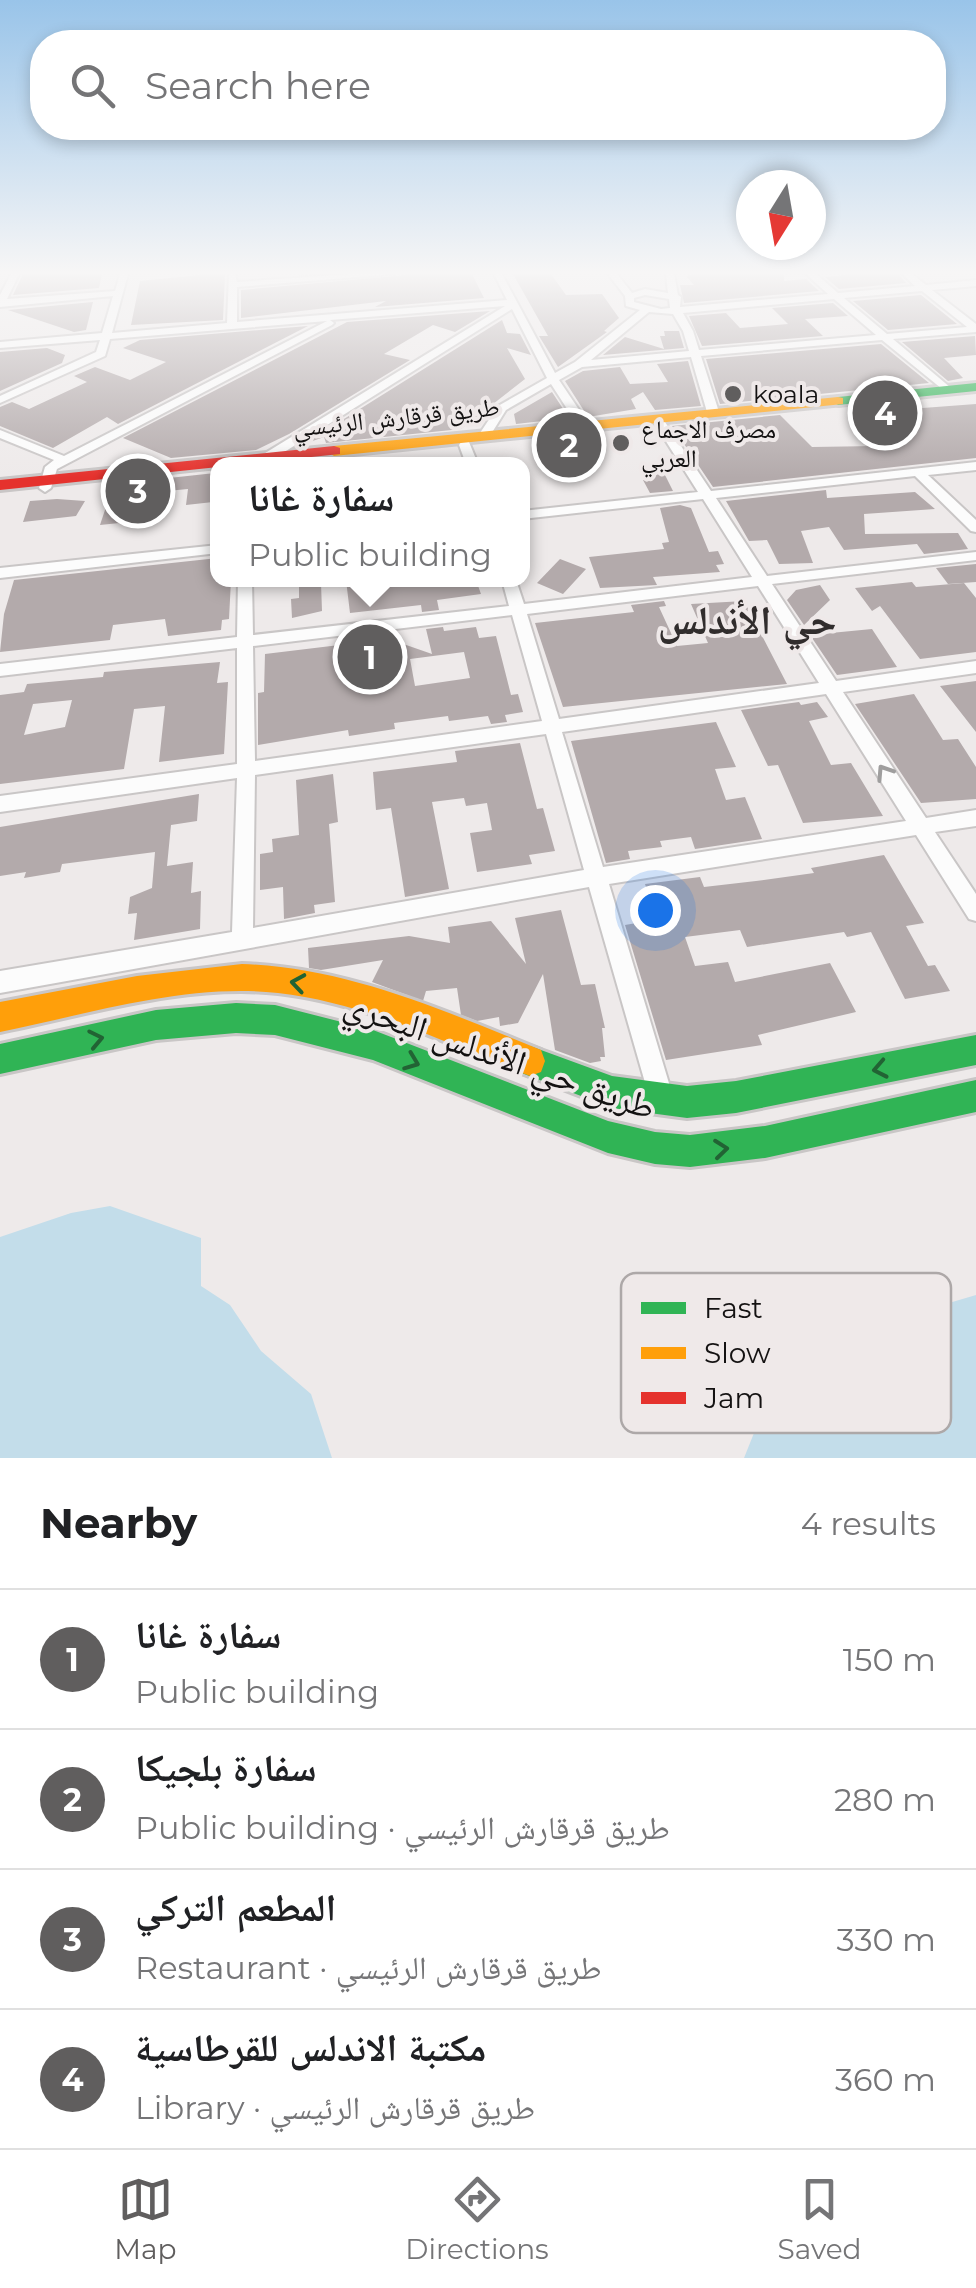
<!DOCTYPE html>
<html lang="en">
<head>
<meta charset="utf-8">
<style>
	:root { --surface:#fff; --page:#f2f2f2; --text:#202124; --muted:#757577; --line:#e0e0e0; --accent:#605e5e }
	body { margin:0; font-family:Montserrat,"Noto Naskh Arabic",sans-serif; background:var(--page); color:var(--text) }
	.compass { position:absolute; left:736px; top:170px; width:90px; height:90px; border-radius:50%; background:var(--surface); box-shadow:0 5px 15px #0003; rotate:191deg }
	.you { position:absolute; left:655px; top:910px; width:35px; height:35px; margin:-25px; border:8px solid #fff; border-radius:50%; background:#1a73e8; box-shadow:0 0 0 15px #1a73e833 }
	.badge { display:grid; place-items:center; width:65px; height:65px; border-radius:50%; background:var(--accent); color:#fff; font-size:32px; font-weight:700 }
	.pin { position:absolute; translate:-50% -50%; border:5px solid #fff; box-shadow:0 2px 10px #0006 }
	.popup { position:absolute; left:210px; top:457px; width:320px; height:130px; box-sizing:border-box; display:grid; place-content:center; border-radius:20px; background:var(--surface); filter:drop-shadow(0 2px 8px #0005); font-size:32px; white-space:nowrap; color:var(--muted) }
	.popup b { font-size:38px; color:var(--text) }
	.popup::after { content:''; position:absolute; left:50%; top:100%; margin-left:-20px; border:20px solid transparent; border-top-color:var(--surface) }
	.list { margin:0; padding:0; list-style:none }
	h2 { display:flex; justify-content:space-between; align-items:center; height:130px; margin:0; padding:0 40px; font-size:42px }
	h2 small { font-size:32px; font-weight:400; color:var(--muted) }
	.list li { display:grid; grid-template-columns:65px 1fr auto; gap:30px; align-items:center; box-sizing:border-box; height:140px; padding:0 40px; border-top:2px solid var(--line) }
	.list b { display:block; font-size:38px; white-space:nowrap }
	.list p { margin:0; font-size:32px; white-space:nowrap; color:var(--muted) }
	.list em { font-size:32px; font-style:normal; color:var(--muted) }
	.icon { flex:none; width:55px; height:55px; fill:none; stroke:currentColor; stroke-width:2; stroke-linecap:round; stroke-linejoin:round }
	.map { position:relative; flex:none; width:976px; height:1458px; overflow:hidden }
	.search { position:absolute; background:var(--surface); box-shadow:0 5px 15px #0003; left:30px; right:30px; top:30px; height:110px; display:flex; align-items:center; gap:25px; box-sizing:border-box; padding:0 35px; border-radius:40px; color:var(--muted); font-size:38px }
	.sheet { height:690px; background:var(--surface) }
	nav { display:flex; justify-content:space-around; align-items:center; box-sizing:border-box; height:140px; border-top:2px solid var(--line); background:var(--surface); font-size:28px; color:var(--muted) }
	nav a { display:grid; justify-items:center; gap:5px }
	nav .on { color:var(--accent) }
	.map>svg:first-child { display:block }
</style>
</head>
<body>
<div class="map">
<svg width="976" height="1458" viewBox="0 0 976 1458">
	<rect width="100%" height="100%" fill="#eeeaea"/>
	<!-- water -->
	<path fill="#c3ddea" d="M110,1206L201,1238V1286L230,1305L261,1351L311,1394L332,1458H0V1237L71,1213Z
		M976,1295V1458H744L756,1428L852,1354L932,1308Z"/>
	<!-- building -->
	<path fill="#b3aaab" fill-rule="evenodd" d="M23,274H102L99,288L13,295Z
		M209,274H225L223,320L131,325L140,281Z
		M417,274H472L484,298L375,307L386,301L241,318V290Z
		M513,274H551L566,295L602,294L619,318L604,331L607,332L558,367L539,336H548Z
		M697,274H784V281L806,279L819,291L684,303L680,285H694L686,276Z
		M855,274H898L906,283L839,289L825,277Z
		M921,295L957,324L888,330L853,301Z
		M93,302L86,330L74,332L8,310Z
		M833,303L848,316L805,319L823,336L702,346L689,316L726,313L740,328L788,324L772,308Z
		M490,311L455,332L433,325L384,354L410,360L289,434L256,450L171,458L123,438L347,322Z
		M502,320L507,333L520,334L531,355L507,348L525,379L461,429L326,443L324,437L304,444Z
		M308,326L118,424L107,417L53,448L0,426V407L12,402L29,409L87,382L74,376L95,367L130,380L166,362L123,348L140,340Z
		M664,331H679L684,348L603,355L625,337L664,349L660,336H665Z
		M975,336L976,355L944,358L963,378L948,381L902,342Z
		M881,344L929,383L720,404L706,359Z
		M47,348L65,355L62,363L0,391V352Z
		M688,361L701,406L655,410L643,392L631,399L636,409L588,417L565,381L583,371L620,367L630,384L668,382L657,364Z
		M552,392L569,418L516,424L514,414Z
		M976,404V458L713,487L672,426L780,415L812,447L876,446L872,443L894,441L873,416L901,414L896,410Z
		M661,467L673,491L650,493L643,480L649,479L644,468Z
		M215,473L213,502L186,505L188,489L167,491L169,478Z
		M826,490L827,498L915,492L935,509L864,514L865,534L958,533L968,549L924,554L917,544L844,550L829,527L801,531L813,563L779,564L767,540L749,541L726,501Z
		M57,499L85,501L76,516L23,522L30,501Z
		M134,503L129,522L100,525L107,504Z
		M680,505L691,508L709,552L718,551L724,564L716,565L720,572L653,577L657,585L600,588L589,557L664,549L662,543L669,542L660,508Z
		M218,558V580H231L229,619L222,620L221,630L168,636L165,619L113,625L110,640L0,652L4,614L14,580Z
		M560,559L586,569L563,594L537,583Z
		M976,564V582L948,584L936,568Z
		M346,580H476L481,594L437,600L439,610L422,612L421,605L350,613Z
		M912,582L916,587L964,583L976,598V652L920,659L880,606L872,611L855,588Z
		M321,583L322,611L292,618L291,599L299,598V586Z
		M820,585L830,600L804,625L787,600L796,590Z
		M664,601L666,606L659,607L677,646L708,643L691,604L744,601L787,684L563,707L535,623L634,612L631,605Z
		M443,627L444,631L476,627L479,638L496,636L511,695L518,694L523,712L505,715L507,722L491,724L488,716L449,721L448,716L394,723L395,729L349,736L348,730L258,745V693L264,692L265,654L389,639L432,654L426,629ZM464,652L470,678L415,686L410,659Z
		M872,629L897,667L837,675L810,635Z
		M220,662L217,683L228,682L224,754L159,762L165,706L134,709L124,769L0,784V695L24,692L27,684L103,677L104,672ZM72,700L65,727L24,735L33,704Z
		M976,681V732L940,686Z
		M914,694L943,740L958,739L976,767V799L921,803L855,704Z
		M799,702L801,705L817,702L828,717L809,721L831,765L851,763L883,816L803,823L778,765L768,766L741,710Z
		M716,722L736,767L715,769L726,800L745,797L762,839L695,849L691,837L660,841L662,847L628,851L630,859L606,863L571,741Z
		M520,743L537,809L543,808L555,851L529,855L532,864L477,872L470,833L492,830L487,803L466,806L464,798L432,802L449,889L405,897L391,808L376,810L373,772L457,762L455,751Z
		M333,774L338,822L329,824L335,902L314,905L315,913L284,919L283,887L260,890V854L273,852L272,839L299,835L296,780Z
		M199,794L197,821L171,825L167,866L193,862L191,893L201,891L200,929L134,940L137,913L128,914L130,897L152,888L155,852L62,864L60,872L24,878L26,872L0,876V827Z
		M884,855L924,923L906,926L928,966L935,965L950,991L905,999L871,932L847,937L844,932L747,947L740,930L685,937L695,966L728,962L735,982L830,963L856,1012L758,1035L762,1045L666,1060L625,925L648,921L646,913L654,912L645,884L700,877L704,887L756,881L814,873L811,868Z
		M561,910L581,985L595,984L605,1028H602L605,1057H600L601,1061L590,1063L555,1050L543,974L518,1023L500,1026L499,1017L477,1021L461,1015L457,988L426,991L423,1001L372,982L383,960L321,970L309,968L308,948L409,936L450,943L448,927L491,921L526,964L515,918Z"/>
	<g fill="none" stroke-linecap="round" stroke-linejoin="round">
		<!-- street casing -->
		<g stroke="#c9c6c6" stroke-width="4">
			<path id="street" d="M11,274H19L7,299L115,291L120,274H128L112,333L227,323L229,274H235L237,282L350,274H394L237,287V322L507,300L494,274H502L555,373L575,362L640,310L626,306L625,296L608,274H617L632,293L645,289L668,293L666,274H674L678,295L681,297L680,307L828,294L806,274H816L838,293L915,286L902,274H912L926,285L976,280V286L932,290L976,324V332L893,339L951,388V392L947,393L882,340L701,356L719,412L713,415L707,412L691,357L582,367L559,380L594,432L592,435H584L551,384L506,410L488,439L484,440L478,436L498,406L547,378L512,309L270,461H262V455L505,306L330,320L334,323L332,325L57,469L51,488L45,492L39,488L45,467L54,460L0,438V430L64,456L327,321L110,339L105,356L0,403V396L96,352L100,340L0,348V342L102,333L113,296L0,307V295ZM922,291L967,327L887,334L844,298ZM645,295L669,299L670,308L661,309L634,302V298ZM834,299L876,335L699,350L693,331L683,313ZM649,312L673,314L683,331L689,351L591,360Z
				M661,420L665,422L711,491L976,462V470L928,475L976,520V532L971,531L915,476L716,498L767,576L976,552V560L772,584L836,681L976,661V673L843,692L926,818L976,810V826L935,832L976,894V921L969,919L916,835L609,884L674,1100L671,1109L662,1112L653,1109L650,1100L589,887L0,993V971L232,932L237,778L0,812V796L237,764V648L0,676V664L237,637L238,580H252L253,635L509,606L502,580H516L524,604L752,577L703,499L522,519V511L698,492L655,424ZM758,586L819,683L559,719L527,614ZM512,615L542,721L255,761L253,646ZM826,694L906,821L603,867L562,732ZM546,734L584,870L253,928L255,775Z
				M461,442H469L478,464H466L459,445Z
				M218,545V553L0,578V568Z"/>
		</g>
		<!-- fast casing -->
		<g stroke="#c9c6c6" stroke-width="6">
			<path id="fast" d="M976,383V391L838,405L831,401L838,397Z
				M236,1003L275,1005L373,1030L608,1121L655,1132L690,1135L765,1126L976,1080V1112L765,1158L690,1167L655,1164L608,1153L373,1060L275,1035L236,1033L156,1040L0,1074V1044L156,1010Z
				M976,1035V1065L736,1113L687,1118L612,1108L519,1072L515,1061L519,1050L530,1046L612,1076L687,1086L736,1081Z"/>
		</g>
		<!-- slow casing -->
		<g stroke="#c9c6c6" stroke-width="6">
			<path id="slow" d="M838,397L843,398V404L334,456L326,451L334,446Z
				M242,964C346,967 445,1011 541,1050L545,1061L541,1072L530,1076C448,1044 366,1003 278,993C186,983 89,1014 0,1032V1002L137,976Z"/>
		</g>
		<!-- jam casing -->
		<g stroke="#c9c6c6" stroke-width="6">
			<path id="jam" d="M334,446L340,448V454L0,490V480Z"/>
		</g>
		<!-- street -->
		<use href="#street" fill="#fcfcfc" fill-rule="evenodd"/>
		<!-- fast -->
		<use href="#fast" fill="#30b455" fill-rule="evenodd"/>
		<!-- slow -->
		<use href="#slow" fill="#ff9f0a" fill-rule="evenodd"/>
		<!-- jam -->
		<use href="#jam" fill="#e5322d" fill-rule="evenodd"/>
	</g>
	<!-- one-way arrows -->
	<defs><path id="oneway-chevron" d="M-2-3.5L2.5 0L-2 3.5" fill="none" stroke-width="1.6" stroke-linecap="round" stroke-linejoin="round" transform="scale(2.5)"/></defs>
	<use stroke="#9f9e9e" href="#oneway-chevron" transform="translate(884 772) rotate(-123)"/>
	<g stroke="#226334">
		<use href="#oneway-chevron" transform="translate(298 983) rotate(-171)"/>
		<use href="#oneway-chevron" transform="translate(96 1039) rotate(-12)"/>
		<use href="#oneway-chevron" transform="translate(412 1062) rotate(21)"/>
		<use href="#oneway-chevron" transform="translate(880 1069) rotate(169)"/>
		<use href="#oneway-chevron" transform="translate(721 1149) rotate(-6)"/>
	</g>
	<!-- sky -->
	<linearGradient id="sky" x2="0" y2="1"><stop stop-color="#99c4e9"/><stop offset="0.57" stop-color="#f7f6f6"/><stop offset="1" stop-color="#f7f6f6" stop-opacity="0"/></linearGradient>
	<rect width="976" height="478" fill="url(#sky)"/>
	<!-- markers -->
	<g fill="#605e5e" stroke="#efe9e9" stroke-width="4">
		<circle cx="733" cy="394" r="10"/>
		<circle cx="621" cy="443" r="10"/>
	</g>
	<g text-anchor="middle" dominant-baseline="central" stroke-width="8" stroke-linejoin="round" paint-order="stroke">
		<!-- far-poi labels -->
		<g font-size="25" fill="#141212" stroke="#efe9e9" text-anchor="start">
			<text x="753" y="394">koala</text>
			<text x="641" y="429">مصرف الاجماع<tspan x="641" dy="29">العربي</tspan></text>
		</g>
		<!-- far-street labels -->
		<g font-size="25" fill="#141212" stroke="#efe9e9">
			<text transform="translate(396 417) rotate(-6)">طريق قرقارش الرئيسي</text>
		</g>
		<!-- near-street labels -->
		<g font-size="35" fill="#141212" stroke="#efe9e9">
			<text transform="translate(500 1055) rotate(19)">طريق حي الأندلس البحري</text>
		</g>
		<!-- district labels -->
		<g font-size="40" font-weight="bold" fill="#312d2d" stroke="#efe9e9">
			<text x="747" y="619">حي الأندلس</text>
		</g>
	</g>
	<!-- legend -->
	<rect x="621" y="1273" width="330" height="160" rx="15" fill="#efe9e9" stroke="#ada8a8" stroke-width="2.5"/>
	<rect x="641" y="1302" width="45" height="12" fill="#30b455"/>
	<rect x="641" y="1347" width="45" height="12" fill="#ff9f0a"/>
	<rect x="641" y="1392" width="45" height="12" fill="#e5322d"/>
	<g font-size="28" fill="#141212">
		<text x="704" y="1318">Fast</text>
		<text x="704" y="1363">Slow</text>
		<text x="704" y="1408">Jam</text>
	</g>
</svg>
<svg class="compass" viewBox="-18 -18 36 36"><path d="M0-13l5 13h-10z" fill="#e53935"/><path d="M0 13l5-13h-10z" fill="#757577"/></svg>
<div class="you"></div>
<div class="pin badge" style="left:370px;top:657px">1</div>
<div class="popup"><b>سفارة غانا</b>Public building</div>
<div class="pin badge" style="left:569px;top:445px">2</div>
<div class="pin badge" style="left:138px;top:491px">3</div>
<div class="pin badge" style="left:885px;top:413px">4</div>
<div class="search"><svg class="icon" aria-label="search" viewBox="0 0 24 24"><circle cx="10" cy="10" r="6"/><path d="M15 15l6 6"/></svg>Search here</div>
</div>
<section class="sheet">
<h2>Nearby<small>4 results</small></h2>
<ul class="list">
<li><span class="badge">1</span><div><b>سفارة غانا</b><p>Public building</p></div><em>150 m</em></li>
<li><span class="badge">2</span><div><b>سفارة بلجيكا</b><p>Public building · طريق قرقارش الرئيسي</p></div><em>280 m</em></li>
<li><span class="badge">3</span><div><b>المطعم التركي</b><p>Restaurant · طريق قرقارش الرئيسي</p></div><em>330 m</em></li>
<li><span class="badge">4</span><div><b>مكتبة الاندلس للقرطاسية</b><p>Library · طريق قرقارش الرئيسي</p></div><em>360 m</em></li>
</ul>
</section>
<nav>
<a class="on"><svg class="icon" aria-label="map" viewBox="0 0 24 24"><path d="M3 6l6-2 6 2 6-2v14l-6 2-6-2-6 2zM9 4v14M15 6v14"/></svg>Map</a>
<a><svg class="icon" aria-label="directions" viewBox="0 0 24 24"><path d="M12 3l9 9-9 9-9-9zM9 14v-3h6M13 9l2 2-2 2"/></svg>Directions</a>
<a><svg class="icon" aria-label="saved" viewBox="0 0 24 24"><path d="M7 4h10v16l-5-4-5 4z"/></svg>Saved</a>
</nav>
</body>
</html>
